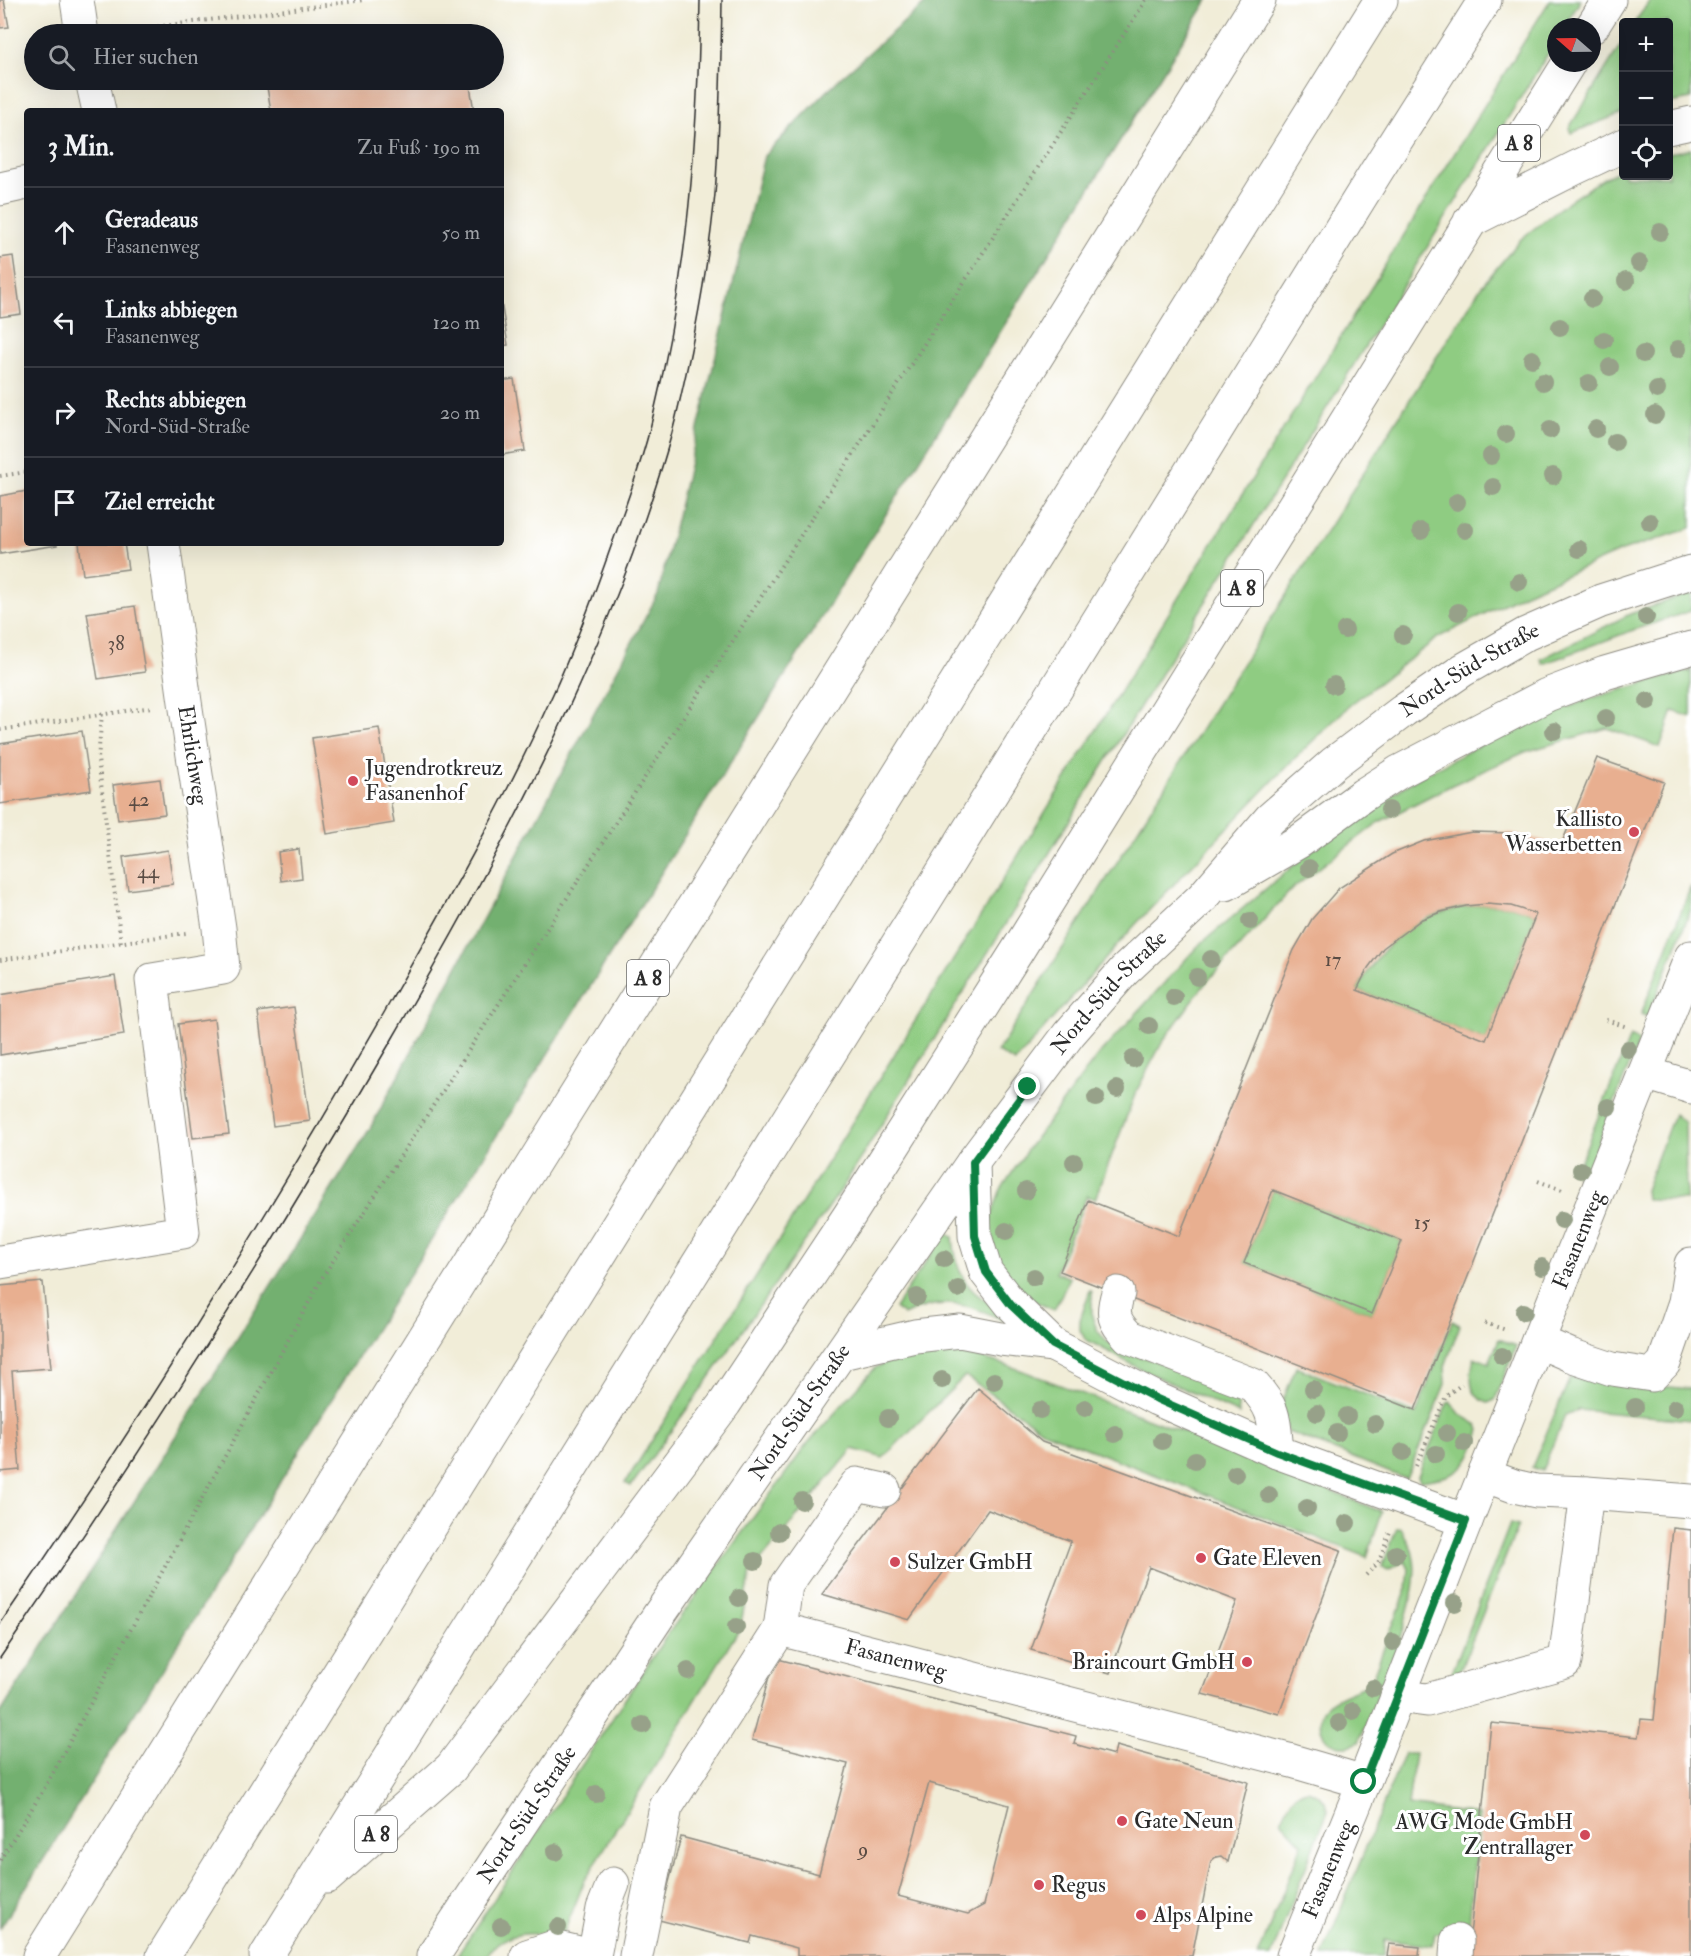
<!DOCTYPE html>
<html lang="de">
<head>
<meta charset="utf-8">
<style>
	:root { --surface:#171b24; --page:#20242c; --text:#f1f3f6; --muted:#9ea1a6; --line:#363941 }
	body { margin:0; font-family:"IM FELL Double Pica",serif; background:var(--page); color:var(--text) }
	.controls { position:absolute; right:18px; top:18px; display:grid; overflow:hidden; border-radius:6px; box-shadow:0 6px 24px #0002 }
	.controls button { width:54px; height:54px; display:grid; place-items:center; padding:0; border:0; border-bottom:2px solid var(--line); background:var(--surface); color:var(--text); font:30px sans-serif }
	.compass { position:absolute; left:1547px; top:18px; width:54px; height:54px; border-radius:50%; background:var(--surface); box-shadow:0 6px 24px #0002; rotate:290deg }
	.stop { position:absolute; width:18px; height:18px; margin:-14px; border:4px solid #0b8043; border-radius:50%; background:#fff }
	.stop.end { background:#0b8043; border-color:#fff; box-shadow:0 2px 6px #0008 }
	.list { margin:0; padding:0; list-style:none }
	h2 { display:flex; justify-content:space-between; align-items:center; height:78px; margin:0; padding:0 24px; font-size:26px }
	h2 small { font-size:20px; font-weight:400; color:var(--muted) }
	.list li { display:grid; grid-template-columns:39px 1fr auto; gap:18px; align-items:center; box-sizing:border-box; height:90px; padding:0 24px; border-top:2px solid var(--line) }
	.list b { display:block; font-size:22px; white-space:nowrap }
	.list p { margin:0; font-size:20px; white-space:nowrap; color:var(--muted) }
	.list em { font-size:20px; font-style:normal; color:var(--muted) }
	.icon { flex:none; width:33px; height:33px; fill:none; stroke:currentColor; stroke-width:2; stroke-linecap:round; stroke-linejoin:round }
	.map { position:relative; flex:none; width:1691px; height:1956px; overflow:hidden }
	.search { position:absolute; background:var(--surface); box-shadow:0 6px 24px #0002; left:24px; top:24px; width:480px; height:66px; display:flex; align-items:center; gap:15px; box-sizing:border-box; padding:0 21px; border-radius:33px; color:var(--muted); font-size:22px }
	.panel { position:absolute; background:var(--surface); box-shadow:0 6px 24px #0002; left:24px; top:108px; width:480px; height:438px; border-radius:6px }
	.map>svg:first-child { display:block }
</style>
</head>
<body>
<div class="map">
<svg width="1691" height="1956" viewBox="0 0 1691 1956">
	<rect width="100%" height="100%" fill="#fff"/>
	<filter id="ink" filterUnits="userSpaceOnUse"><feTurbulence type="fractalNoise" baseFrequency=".0167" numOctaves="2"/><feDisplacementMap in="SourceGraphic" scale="12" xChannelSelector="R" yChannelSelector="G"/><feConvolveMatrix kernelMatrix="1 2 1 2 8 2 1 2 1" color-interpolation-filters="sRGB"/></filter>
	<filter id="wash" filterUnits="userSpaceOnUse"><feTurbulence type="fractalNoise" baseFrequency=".008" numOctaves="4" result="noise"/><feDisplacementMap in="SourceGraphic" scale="24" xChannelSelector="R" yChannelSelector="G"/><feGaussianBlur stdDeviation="1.35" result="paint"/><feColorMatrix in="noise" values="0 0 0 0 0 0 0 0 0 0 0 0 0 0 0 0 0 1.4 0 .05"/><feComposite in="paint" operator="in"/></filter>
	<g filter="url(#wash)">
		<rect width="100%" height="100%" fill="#f1edd8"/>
		<!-- green -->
		<path fill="#8fcc82" stroke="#5d7c56" stroke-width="1.5" d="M1550,0H1581L1564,27H1556V41L1115,747L841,1190L701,1390L631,1486L625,1483L784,1232Z
			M1650,0H1691V99L1669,103L1668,22H1635Z
			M1623,41V113L1571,133L1569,128Z
			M1691,149V528L1619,552L1521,595L1439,637L1351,704L1289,764L1135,925L1015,1062L997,1052L1481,287L1521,239L1566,203L1604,178L1623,169L1624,176H1668L1669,153Z
			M1691,593V611L1636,629L1543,664L1541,659L1630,614Z
			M1691,670V717L1673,711L1660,747L1607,728L1525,752L1452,785L1379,822L1292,889L1204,985L1163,1041L1136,1092L1095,1199L1087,1196L1056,1272L1070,1278L1054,1310L1020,1295L999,1275L988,1226L1000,1191L1029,1147L1095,1059L1197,947L1333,832L1421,776L1509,730L1592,698Z
			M1691,886V909L1648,1017L1641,1014Z
			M1487,904L1511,906L1536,914L1486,1040L1357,990C1388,933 1423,910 1487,904Z
			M1630,1037L1639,1041L1584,1179L1575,1175Z
			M1674,1114L1685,1123L1686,1200L1646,1199L1645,1190Z
			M1273,1190L1402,1241L1372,1314L1244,1263Z
			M945,1233L953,1237C957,1287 974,1295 1014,1317L1011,1324C975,1306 943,1294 904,1315L895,1308Z
			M1090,1290L1092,1292V1316L1097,1330L1106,1341L1136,1355L1236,1387L1239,1414L1140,1369L1085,1339L1080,1330V1320Z
			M1452,1321L1460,1325L1445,1366L1446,1384L1406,1479L1288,1432L1280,1408L1296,1367L1416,1414Z
			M1499,1339L1516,1346L1495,1400L1488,1403C1467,1396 1470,1375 1474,1357L1489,1363Z
			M932,1350L970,1354L1015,1368L1199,1438L1382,1512L1367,1557L1045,1432L965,1376L883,1458L853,1449L751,1572L740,1628L585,1880L562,1937C534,1932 504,1929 487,1956H457L667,1635L808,1443L875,1368L907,1352Z
			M1570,1378L1691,1389V1420L1578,1410L1565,1415L1542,1471L1532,1467Z
			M1450,1401L1461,1415L1478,1425L1480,1430C1468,1470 1461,1476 1420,1481L1418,1476L1447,1404Z
			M1510,1524L1518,1526L1455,1683L1447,1685Z
			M1397,1528L1402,1529C1405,1537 1411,1546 1413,1554C1425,1596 1375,1700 1359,1742C1330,1757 1309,1727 1327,1705C1334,1697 1359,1689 1370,1684L1407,1589L1409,1569L1405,1561L1388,1570L1382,1567Z
			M1404,1753H1415L1408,1805L1479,1815L1468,1936L1435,1933L1433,1946L1385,1940L1383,1956H1322Z
			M1308,1790C1319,1795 1326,1799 1328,1811L1271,1956H1258L1302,1844L1281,1821C1287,1807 1292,1792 1308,1790Z"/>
		<!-- forest -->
		<path fill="#73b070" stroke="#4f6e4e" stroke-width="1.5" d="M929,0H1208L0,1929V1714L369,1130L658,594L764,156L839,79Z"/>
		<g id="blocks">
			<!-- building -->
			<path fill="#e8af90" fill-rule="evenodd" d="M0,0H4L9,27L0,28Z
				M316,80H469L474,111H271L267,87Z
				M13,256L21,314L0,317V258Z
				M501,301L508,345L501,346Z
				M514,379L525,451L501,455V381Z
				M27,491V543H57V545L0,554V496Z
				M79,543H124L128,569L83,575Z
				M135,606L145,672L98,679L87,613Z
				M379,728L394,823L327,834L312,738Z
				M82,731L91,790L0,804V744Z
				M1597,758L1664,782L1415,1410L1060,1271L1088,1200L1179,1236L1294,950L1312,919L1339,888L1392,854L1424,841L1472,832L1512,833L1561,845ZM1487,904L1511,906L1536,914L1486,1040L1357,990L1368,968L1383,948L1422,919L1441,912L1466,906ZM1273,1190L1402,1241L1372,1314L1244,1263Z
				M160,779L165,814L118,820L113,785Z
				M299,849L302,878L281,881L278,852Z
				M168,850L173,884L128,890L123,857Z
				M115,976L124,1035L0,1055V995Z
				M294,1007L310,1121L273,1126L258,1012Z
				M214,1019L229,1134L193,1138L178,1024Z
				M43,1282L51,1368L12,1371L20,1470L0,1472V1286Z
				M978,1388L1042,1442L1341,1550L1279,1714L1202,1694L1237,1601L1149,1567L1110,1673L1031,1650L1071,1541L988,1510L909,1620L822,1594Z
				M1673,1528L1691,1530V1956H1468L1491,1723L1638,1737L1641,1719L1654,1720Z
				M774,1658L1076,1736L1074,1744L1114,1755L1116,1746L1248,1782L1228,1862L1221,1856L1216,1857L1211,1861L1192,1956H797V1948L752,1936L750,1943L659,1920L681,1837L819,1874L848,1764L752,1740ZM929,1783L1009,1805L984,1905L968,1914L898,1896Z
				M1389,1944L1420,1947L1419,1956H1387Z"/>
		</g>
	</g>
	<g filter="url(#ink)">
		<use href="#blocks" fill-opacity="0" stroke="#8e8c82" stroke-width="1.5"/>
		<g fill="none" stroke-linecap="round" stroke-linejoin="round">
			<!-- minor casing -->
			<g stroke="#8e8c82" stroke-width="35">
				<g id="minor">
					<path d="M77,0L82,34"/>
					<path d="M92,80L99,111"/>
					<path d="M0,189L27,183"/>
					<path d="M1645,1073L1691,1087"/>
					<path d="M973,1162L975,1236L986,1272L1011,1304L1053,1345L1157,1399L1277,1452L1466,1521"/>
					<path d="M0,1262L183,1232L152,980L223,968L219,928L185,702L163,543"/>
					<path d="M1118,1293C1111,1315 1114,1322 1129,1337L1253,1385C1276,1410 1274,1420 1277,1452"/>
					<path d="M1538,1341L1570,1355L1612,1369L1652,1375L1664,1363L1685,1302L1691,1264"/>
					<path d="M842,1353L915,1336L960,1331L1001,1339L1053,1345"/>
					<path d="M1484,1475L1514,1486L1536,1491L1587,1493L1691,1501"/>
					<path d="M780,1629L786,1585L857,1484L884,1490"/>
					<path d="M1397,1696L1427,1700L1565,1662L1587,1493"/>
					<path d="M527,1956L554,1947L592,1956"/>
					<path d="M594,1956L603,1909L613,1884"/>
					<path id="s1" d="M636,1956L666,1807L780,1629L1292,1761L1364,1782"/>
					<path id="s2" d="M1293,1956L1364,1782L1466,1521L1691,957"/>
					<path d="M1456,1956L1457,1941"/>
				</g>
			</g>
			<!-- major casing -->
			<g stroke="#8e8c82" stroke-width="35">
				<g id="major">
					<path d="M1226,884L1300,841L1363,795L1399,772L1495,722L1547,695L1605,673L1691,648"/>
					<path id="s3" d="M433,1956L659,1615L973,1162L1069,1034L1124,971L1203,897L1270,819L1334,763L1403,711L1463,670L1526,634L1601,601L1691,572"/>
				</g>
			</g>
			<!-- highway casing -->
			<g stroke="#8e8c82" stroke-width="35">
				<path id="highway" d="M1592,27L1609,0
					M1668,128L1691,123
					M1470,221L1575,168L1624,145
					M327,1877L451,1768L725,1403L849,1216L1016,953L1569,63
					M39,1956L1259,0
					M163,1956L1381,0
					M266,1956L944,870L1376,172L1485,0"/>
			</g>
			<!-- path -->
			<path stroke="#8e8c82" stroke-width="4" stroke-dasharray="1.5 4.5" stroke-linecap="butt" d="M116,32L364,0
				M0,476L27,472
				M102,714L98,759L121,943
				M0,730L152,707
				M0,960L186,933
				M1606,1020L1627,1027
				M1538,1181L1562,1190
				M1485,1323L1506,1330
				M1416,1466L1446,1396L1462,1384
				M1366,1575L1378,1563L1391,1529
				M0,1860L44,1789L322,1278L1146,0"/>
			<!-- minor -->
			<use href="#minor" stroke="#fff" stroke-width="33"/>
			<!-- major -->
			<use href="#major" stroke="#fff" stroke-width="33"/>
			<!-- highway -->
			<use href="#highway" stroke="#fff" stroke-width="33"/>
			<!-- tram -->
			<path stroke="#2b2b2b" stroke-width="1.5" d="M0,1624C138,1423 268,1216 389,1004C444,907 500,810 546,709C572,654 593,598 613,541C628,499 644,456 654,412C687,277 698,139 700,0
				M0,1658C139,1458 268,1252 391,1041C482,884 570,725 633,553C648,510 664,466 675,421C693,347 708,270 715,194C720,130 721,65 722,0"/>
		</g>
		<!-- trees -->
		<g fill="#97a189">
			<circle cx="1660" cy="232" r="9"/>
			<circle cx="1639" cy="263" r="9"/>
			<circle cx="1626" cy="281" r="9"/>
			<circle cx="1592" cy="299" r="9"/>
			<circle cx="1560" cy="327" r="9"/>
			<circle cx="1604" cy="340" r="9"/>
			<circle cx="1678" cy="349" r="9"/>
			<circle cx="1643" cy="354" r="9"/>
			<circle cx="1532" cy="359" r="9"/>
			<circle cx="1610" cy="367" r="9"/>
			<circle cx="1543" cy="382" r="9"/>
			<circle cx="1589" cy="383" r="9"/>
			<circle cx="1657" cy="390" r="9"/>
			<circle cx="1655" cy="415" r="9"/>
			<circle cx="1596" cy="429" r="9"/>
			<circle cx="1550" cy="430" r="9"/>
			<circle cx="1506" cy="434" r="9"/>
			<circle cx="1615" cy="442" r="9"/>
			<circle cx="1491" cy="456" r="9"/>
			<circle cx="1553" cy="476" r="9"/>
			<circle cx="1493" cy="487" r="9"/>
			<circle cx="1457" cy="502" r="9"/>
			<circle cx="1650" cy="522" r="9"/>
			<circle cx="1465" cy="530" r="9"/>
			<circle cx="1421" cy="531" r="9"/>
			<circle cx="1579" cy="549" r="9"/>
			<circle cx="1519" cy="582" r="9"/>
			<circle cx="1458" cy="612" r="9"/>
			<circle cx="1646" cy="617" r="9"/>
			<circle cx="1345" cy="630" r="9"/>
			<circle cx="1403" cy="635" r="9"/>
			<circle cx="1334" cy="685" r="9"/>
			<circle cx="1648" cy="701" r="9"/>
			<circle cx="1606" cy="718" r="9"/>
			<circle cx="1554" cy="731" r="9"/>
			<circle cx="1389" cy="810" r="9"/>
			<circle cx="1309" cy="868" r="9"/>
			<circle cx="1250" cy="921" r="9"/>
			<circle cx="1211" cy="959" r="9"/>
			<circle cx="1197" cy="977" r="9"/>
			<circle cx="1174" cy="997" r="9"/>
			<circle cx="1149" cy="1026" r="9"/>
			<circle cx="1628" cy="1049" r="9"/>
			<circle cx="1133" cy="1059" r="9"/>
			<circle cx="1117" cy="1089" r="9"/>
			<circle cx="1096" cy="1098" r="9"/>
			<circle cx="1608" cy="1107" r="9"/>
			<circle cx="1074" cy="1162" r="9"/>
			<circle cx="1581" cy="1170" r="9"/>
			<circle cx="1026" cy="1191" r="9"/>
			<circle cx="1562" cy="1220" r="9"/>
			<circle cx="1006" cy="1231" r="9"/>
			<circle cx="944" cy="1259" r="9"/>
			<circle cx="1542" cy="1267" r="9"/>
			<circle cx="1034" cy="1277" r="9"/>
			<circle cx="958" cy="1289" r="9"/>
			<circle cx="917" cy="1297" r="9"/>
			<circle cx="1524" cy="1312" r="9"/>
			<circle cx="1502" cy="1356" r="9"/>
			<circle cx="942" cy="1380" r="9"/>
			<circle cx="994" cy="1381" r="9"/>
			<circle cx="1313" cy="1389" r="9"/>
			<circle cx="1635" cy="1407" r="9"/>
			<circle cx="1085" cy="1408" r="9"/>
			<circle cx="1675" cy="1408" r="9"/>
			<circle cx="1040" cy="1410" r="9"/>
			<circle cx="1317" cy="1413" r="9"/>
			<circle cx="1347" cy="1416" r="9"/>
			<circle cx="888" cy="1418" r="9"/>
			<circle cx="1375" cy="1424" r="9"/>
			<circle cx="1337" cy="1433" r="9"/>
			<circle cx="1447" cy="1433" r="9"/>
			<circle cx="1115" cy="1434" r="9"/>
			<circle cx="1162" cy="1441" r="9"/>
			<circle cx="1464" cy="1443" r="9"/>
			<circle cx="1403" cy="1452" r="9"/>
			<circle cx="1436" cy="1454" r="9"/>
			<circle cx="1195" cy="1460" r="9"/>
			<circle cx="1235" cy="1474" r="9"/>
			<circle cx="1269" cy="1495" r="9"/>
			<circle cx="802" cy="1501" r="9"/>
			<circle cx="1307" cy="1508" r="9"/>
			<circle cx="1347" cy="1523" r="9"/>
			<circle cx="779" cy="1532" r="9"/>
			<circle cx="1396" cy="1554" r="9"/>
			<circle cx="755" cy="1561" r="9"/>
			<circle cx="739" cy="1598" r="9"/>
			<circle cx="1455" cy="1603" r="9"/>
			<circle cx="736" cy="1627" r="9"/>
			<circle cx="1393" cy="1642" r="9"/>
			<circle cx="688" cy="1671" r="9"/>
			<circle cx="1373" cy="1688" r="9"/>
			<circle cx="1353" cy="1711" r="9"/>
			<circle cx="1339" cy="1723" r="9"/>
			<circle cx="643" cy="1725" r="9"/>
			<circle cx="596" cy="1794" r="9"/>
			<circle cx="555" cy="1852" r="9"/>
			<circle cx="501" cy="1926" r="9"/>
			<circle cx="558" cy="1927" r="9"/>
		</g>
	</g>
	<g fill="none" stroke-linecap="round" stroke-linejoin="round" filter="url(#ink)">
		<!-- route -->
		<path stroke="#0b8043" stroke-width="8" d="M1028,1087L973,1162L975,1236L986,1272L1011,1305L1053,1345L1157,1399L1277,1452L1466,1521L1364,1782"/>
	</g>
	<!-- markers -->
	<g fill="#d1495b" stroke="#fff" stroke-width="2">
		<circle cx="353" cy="781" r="6"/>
		<circle cx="1634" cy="832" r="6"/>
		<circle cx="1201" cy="1558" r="6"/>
		<circle cx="895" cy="1562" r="6"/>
		<circle cx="1247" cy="1662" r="6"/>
		<circle cx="1122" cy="1821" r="6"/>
		<circle cx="1585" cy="1835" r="6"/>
		<circle cx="1039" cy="1885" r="6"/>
		<circle cx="1141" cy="1915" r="6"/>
	</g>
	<g text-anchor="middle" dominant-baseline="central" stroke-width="6" stroke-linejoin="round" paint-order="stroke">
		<!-- number labels -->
		<g font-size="20" fill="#5a4c44">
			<text x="116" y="643">38</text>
			<text x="139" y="799">42</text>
			<text x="148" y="871">44</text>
			<text x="1333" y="959">17</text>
			<text x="1422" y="1222">15</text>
			<text x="863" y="1849">9</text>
		</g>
		<!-- shield labels -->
		<g fill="#fff" stroke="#6b6b6b" stroke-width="1.5">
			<rect x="1498" y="125" width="42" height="36" rx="4.5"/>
			<rect x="1221" y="570" width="42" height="36" rx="4.5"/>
			<rect x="627" y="960" width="42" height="36" rx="4.5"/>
			<rect x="355" y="1816" width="42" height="36" rx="4.5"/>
		</g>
		<g font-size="21" font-weight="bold" fill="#2b2b2b">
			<text x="1519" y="143">A 8</text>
			<text x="1242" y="588">A 8</text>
			<text x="648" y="978">A 8</text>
			<text x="376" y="1834">A 8</text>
		</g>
		<!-- street labels -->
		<g font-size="22" fill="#2b2b2b" stroke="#fff">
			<text stroke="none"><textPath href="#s3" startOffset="1665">Nord-Süd-Straße</textPath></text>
			<text transform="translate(193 755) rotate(81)">Ehrlichweg</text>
			<text stroke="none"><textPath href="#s3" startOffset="1178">Nord-Süd-Straße</textPath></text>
			<text stroke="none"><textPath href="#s2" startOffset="771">Fasanenweg</textPath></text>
			<text stroke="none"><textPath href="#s3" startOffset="656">Nord-Süd-Straße</textPath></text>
			<text stroke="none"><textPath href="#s1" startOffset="483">Fasanenweg</textPath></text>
			<text stroke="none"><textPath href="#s3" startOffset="170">Nord-Süd-Straße</textPath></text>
			<text stroke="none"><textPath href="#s2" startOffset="94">Fasanenweg</textPath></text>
		</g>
		<!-- poi labels -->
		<g font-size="22" fill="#2b2b2b" stroke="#fff" text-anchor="start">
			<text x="365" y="768">Jugendrotkreuz<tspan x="365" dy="25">Fasanenhof</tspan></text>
			<text x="1622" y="819" text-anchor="end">Kallisto<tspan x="1622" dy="25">Wasserbetten</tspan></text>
			<text x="1213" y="1558">Gate Eleven</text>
			<text x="907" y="1562">Sulzer GmbH</text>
			<text x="1235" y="1662" text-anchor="end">Braincourt GmbH</text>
			<text x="1134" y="1821">Gate Neun</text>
			<text x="1573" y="1822" text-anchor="end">AWG Mode GmbH<tspan x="1573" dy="25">Zentrallager</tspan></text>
			<text x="1051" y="1885">Regus</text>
			<text x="1153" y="1915">Alps Alpine</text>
		</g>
	</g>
</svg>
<div class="controls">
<button>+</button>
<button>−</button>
<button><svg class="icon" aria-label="locate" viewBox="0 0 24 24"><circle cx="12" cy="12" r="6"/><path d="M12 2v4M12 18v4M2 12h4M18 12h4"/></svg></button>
</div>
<svg class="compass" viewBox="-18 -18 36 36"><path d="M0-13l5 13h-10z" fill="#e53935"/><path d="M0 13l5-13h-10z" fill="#9ea1a6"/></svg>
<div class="stop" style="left:1364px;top:1782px"></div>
<div class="stop end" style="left:1028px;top:1087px"></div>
<div class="search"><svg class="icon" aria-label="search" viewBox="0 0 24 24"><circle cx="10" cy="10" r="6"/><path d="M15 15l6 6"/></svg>Hier suchen</div>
<section class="panel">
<h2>3 Min.<small>Zu Fuß · 190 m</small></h2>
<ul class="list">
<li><svg class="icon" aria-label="ahead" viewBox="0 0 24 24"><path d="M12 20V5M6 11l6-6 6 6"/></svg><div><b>Geradeaus</b><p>Fasanenweg</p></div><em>50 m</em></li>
<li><svg class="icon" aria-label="left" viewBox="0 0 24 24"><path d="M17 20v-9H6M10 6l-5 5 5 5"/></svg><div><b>Links abbiegen</b><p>Fasanenweg</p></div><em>120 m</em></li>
<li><svg class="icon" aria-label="right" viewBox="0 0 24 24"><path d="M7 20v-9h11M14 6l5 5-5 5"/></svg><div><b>Rechts abbiegen</b><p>Nord-Süd-Straße</p></div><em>20 m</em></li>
<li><svg class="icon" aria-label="arrive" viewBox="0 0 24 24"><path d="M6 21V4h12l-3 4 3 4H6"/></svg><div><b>Ziel erreicht</b></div></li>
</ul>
</section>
</div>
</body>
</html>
